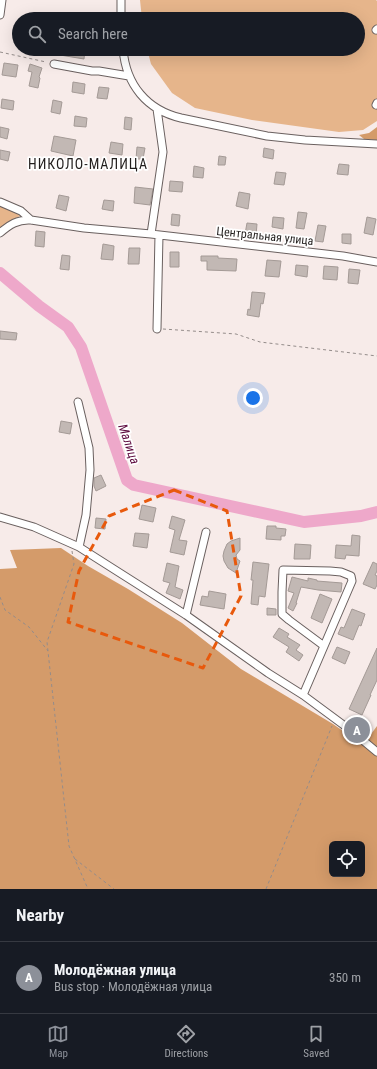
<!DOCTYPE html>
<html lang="en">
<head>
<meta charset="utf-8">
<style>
	:root { --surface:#171b24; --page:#242831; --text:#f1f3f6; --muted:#9ea1a6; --line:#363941; --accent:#8c9099 }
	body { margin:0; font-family:"Roboto Condensed",sans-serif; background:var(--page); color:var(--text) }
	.controls { position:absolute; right:12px; bottom:12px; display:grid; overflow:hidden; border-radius:6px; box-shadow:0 4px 16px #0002 }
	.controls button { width:36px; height:36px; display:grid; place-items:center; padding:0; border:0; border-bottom:1px solid var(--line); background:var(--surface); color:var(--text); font:20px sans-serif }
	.you { position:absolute; left:253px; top:398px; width:14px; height:14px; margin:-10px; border:3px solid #fff; border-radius:50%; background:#1a73e8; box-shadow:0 0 0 6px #1a73e833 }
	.badge { display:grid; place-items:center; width:26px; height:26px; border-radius:50%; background:var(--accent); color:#fff; font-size:13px; font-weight:700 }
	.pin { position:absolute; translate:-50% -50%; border:2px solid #fff; box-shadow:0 1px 4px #0006 }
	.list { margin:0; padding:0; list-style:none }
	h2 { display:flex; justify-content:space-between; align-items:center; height:52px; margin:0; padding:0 16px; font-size:17px }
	h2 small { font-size:13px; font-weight:400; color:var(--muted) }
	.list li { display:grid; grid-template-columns:26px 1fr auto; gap:12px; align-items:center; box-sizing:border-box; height:72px; padding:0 16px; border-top:1px solid var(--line) }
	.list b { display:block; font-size:15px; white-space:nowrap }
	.list p { margin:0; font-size:13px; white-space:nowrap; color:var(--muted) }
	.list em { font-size:13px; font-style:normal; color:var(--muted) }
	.icon { flex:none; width:22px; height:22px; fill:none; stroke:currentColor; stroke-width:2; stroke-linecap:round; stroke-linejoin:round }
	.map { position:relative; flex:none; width:377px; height:889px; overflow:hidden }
	.search { position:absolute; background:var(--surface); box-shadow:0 4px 16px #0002; left:12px; right:12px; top:12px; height:44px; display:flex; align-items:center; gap:10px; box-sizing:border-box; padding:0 14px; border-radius:22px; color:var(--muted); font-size:15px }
	.sheet { height:124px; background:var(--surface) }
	nav { display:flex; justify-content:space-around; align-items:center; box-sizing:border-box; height:56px; border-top:1px solid var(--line); background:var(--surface); font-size:11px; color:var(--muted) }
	nav a { display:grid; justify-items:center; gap:2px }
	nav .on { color:var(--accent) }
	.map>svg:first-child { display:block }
</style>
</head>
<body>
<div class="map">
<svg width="377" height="889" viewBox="0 0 377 889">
	<rect width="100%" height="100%" fill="#f7ebe9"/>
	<!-- green -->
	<path fill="#e6b58b" d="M140,0H376L377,1V121L363,130L339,132L252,120L195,108L172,93L151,64L147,49H358V19H142Z
		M0,205L22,215L8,222L0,229Z"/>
	<!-- forest -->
	<path fill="#d49b6a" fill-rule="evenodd" d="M377,127V140L364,139L359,135L369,133Z
		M61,548L88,566L128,589L182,623L241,669L333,724L363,745L377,726V889H0V569L17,568L10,550ZM332,844H362V874H332Z"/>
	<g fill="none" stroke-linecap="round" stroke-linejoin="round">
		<!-- river -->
		<path stroke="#eea8ca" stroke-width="12" d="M0,273L39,306L68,327L81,347L127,480L134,485L304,522L361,516L377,512"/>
	</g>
	<!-- building -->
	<path fill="#c2b8b4" stroke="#a49a96" d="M55,49H85L84,59L54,54Z
		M4,63L18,65L16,77L2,75Z
		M30,64L42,68L39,77L40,78L38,88L29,86L32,72L28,71Z
		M73,82L85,84L84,94L72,92Z
		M99,87L109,88L107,99L97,98Z
		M2,99L14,101L13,110L1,108Z
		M53,100L62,102L60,114L51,112Z
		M75,116L87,118L86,127L74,126Z
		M125,117L132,118L131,130L124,129Z
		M0,127L9,129L7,139L0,137Z
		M54,136L76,140L73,156L51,151Z
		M111,142L123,144L122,155L109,153Z
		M137,147L145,148L143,159H136Z
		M264,148L274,150L273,159L263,157Z
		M0,150L10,152L8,161L0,159Z
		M219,156L226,157L225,165H218Z
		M339,164L349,165L348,175L337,174Z
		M194,166L204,168L203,178L193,177Z
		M276,172L286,173L284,185L274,184Z
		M170,181L183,182L182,192L169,191Z
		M135,187L153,189L150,205L134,203Z
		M239,192L250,194L248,209L236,206Z
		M59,195L69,197L66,211L56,208Z
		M104,200L114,201L113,211L102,209Z
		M298,212L307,213L304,229L296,228Z
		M172,214L180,215L179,226L171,225Z
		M273,217L284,218L283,229L272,227Z
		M367,217L376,219L373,235L364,233Z
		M247,223L257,224L256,236L245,234Z
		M318,225L326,226L323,242L315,241Z
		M36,231L45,232L44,247L35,246Z
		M342,234H351V244L342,243Z
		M103,244L114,246L113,260L101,259Z
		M129,248H140L139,264H128Z
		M170,252H179V267H170Z
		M62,255L70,256L69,270L60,269Z
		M201,256H218V258L237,259L236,271L207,270V261H201Z
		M267,260L281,261L279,277L265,276Z
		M296,265L308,266L307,277L295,275Z
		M324,266L338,267L337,280L323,279Z
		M349,269L360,270L358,284L348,283Z
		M252,292L265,293L263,304L261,303L259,317L247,315L248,309L250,310Z
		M0,331L17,333L16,340L0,339Z
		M61,421L72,423L70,434L59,432Z
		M101,475L106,486L96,491L94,486V478Z
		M142,505L156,508L153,522L139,519Z
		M172,516L185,520L179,540L187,541L184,555L170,552L175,530L169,528Z
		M96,518L106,519L105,529L95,528Z
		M267,526H276V528L286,529L285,536H281V540L266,539Z
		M135,533L149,534L147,548L133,546Z
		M352,535L360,536L359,556L346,555L345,559L335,558L336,545L351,546Z
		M240,538V550L236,555L237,559L240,561L236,573L228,568L224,561L223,556L224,551L227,544L231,541Z
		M295,544L311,545L310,559H294Z
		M253,562L269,564L265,597L259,596L258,605L251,604L253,580H251Z
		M373,562L377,564V571L375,575L377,576V585L375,589L363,584Z
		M167,563L179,566L175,587L183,590L180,599L166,593L170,583L163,581Z
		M292,577L308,581V578L317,580V581L342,583L341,592L318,590L301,587L296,603H297L293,611L288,608L294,593L288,591Z
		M209,591L226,594L224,609L200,605L202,596L208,597Z
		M320,594L332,599L322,623L311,618Z
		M267,608L276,609V615H267Z
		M352,609L365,614L361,626L359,625L353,640L338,634L341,627L344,628Z
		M279,628L289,634L287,637L300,645L296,650L303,655L299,661L286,652L289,647L273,637Z
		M337,647L350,652L345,664L332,658Z
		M377,648V680L370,695H371L362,715L349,709Z"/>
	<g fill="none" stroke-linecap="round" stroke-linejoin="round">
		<!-- minor casing -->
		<g stroke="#6a605f" stroke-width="9">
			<path id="minor" d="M121,0V19
				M0,15L2,0
				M376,30L377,29
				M123,49C126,85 147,110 181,118L267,136L305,140L377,144
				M54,64L92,71H99L129,76
				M376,105L377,103
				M0,202L21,211L31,220
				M0,233C9,225 18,219 31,220L84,228L151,234L343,256L377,262
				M151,234L163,152L157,109
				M157,329L159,235
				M78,402L89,448L90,470L86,515L79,547
				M0,517L34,527L79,547L186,615L268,673L303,695L353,732L377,752
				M186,615L206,532
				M303,695L352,581L351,576L341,572L330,571L283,570L282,592V614L289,620L324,646"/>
		</g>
		<!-- path -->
		<path stroke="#948c8a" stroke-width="1" stroke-dasharray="3 3" stroke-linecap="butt" d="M0,52L46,62
			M163,329L236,334L260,342L377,356
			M72,551L74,564L47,642L69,846L88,889
			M0,597L5,610L29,627L48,651
			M75,859L114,889
			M266,889L332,726"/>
		<!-- minor -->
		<use href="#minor" stroke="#fff" stroke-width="7"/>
	</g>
	<!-- marked area -->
	<path fill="none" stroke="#e8590c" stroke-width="3" stroke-dasharray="8 5" stroke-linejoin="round" d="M174,490L227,511L241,596L203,668L68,622L79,571L109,516Z"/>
	<g text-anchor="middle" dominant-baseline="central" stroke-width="3.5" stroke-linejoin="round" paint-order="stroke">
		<!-- street labels -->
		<g font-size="12" fill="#221e1d" stroke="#fff">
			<text transform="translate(265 236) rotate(6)">Центральная улица</text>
		</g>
		<!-- water labels -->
		<g font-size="13" font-style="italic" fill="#5c093d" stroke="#fff">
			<text transform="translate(129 444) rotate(71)">Малица</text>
		</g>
		<!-- quarter labels -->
		<g font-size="14" letter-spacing="1" fill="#221e1d" stroke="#fff">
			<text x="88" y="164">НИКОЛО-МАЛИЦА</text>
		</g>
	</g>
</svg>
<div class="controls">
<button><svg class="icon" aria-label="locate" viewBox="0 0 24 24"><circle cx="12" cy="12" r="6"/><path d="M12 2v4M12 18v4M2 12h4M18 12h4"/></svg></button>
</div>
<div class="you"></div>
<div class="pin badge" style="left:357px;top:730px">A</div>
<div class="search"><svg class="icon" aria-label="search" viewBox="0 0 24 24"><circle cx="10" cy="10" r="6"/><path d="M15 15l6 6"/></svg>Search here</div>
</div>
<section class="sheet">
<h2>Nearby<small></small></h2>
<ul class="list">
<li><span class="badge">A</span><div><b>Молодёжная улица</b><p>Bus stop · Молодёжная улица</p></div><em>350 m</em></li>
</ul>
</section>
<nav>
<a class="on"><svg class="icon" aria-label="map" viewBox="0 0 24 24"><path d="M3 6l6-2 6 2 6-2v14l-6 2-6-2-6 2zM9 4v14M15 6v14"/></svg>Map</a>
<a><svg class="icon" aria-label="directions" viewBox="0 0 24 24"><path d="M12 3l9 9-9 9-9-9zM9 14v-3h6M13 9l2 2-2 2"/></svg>Directions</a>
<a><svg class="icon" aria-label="saved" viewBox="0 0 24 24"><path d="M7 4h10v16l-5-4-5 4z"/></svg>Saved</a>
</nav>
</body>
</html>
